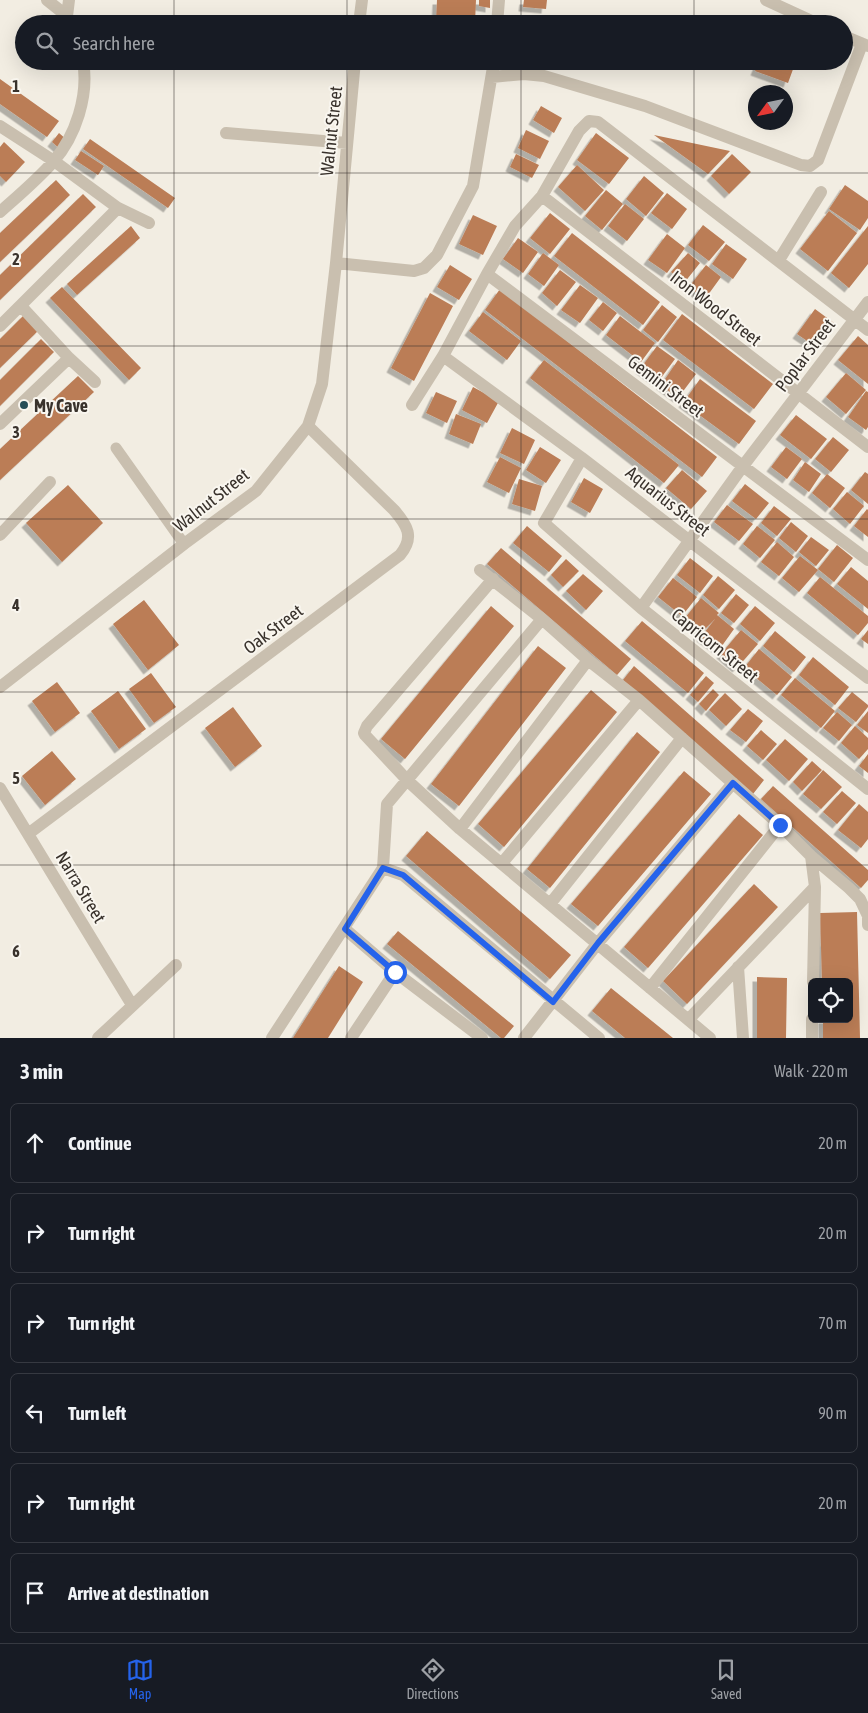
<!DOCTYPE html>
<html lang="en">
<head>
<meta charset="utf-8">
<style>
	:root { --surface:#171b24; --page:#20242c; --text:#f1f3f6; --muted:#9ea1a6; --line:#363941; --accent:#2563eb }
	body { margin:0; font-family:"Asap Condensed",sans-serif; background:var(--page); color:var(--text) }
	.controls { position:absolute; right:15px; bottom:15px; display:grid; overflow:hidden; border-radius:8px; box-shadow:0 5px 20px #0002 }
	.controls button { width:45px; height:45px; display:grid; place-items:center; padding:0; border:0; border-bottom:1px solid var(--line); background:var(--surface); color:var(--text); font:25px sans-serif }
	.compass { position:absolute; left:748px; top:85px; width:45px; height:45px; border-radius:50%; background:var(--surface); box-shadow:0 5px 20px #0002; rotate:237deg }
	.stop { position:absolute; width:15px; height:15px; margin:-11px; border:4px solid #2563eb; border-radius:50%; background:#fff }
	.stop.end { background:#2563eb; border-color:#fff; box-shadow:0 1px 5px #0008 }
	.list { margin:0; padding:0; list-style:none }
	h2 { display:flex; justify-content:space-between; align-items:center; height:65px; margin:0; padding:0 20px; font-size:21px }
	h2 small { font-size:16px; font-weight:400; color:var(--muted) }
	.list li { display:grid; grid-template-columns:32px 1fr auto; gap:15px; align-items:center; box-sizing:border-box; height:80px; margin:0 10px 10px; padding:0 10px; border:1px solid var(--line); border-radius:8px }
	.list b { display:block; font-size:19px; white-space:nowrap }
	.list em { font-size:16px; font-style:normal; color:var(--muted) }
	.icon { flex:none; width:28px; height:28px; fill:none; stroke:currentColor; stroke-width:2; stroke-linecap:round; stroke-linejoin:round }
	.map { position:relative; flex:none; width:868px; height:1038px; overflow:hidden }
	.search { position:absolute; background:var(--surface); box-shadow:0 5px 20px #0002; left:15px; right:15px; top:15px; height:55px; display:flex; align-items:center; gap:12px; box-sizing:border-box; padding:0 18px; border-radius:28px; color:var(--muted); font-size:19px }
	.sheet { height:605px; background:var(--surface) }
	nav { display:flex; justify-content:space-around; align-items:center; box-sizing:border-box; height:70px; border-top:1px solid var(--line); background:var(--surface); font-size:14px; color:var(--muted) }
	nav a { display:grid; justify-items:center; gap:2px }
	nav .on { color:var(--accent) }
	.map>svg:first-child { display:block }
</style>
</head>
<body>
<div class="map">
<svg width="868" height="1038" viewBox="0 0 868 1038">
	<defs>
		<filter id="shadow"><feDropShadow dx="-4.5" dy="4.5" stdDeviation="0" flood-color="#0004"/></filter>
	</defs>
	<rect width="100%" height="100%" fill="#f2ede2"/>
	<!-- building -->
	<path fill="#bb7d57" filter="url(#shadow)" d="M437,0H476L475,23L436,21Z
		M479,0H490V8L479,6Z
		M524,0H547L546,9L523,7Z
		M759,61H796L788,83L755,71Z
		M0,79L59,121L47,137L0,104Z
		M541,106L562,118L554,133L533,120Z
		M526,130L549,141L540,159L518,148Z
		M59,133L67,140L60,149L52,142Z
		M596,133L629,158L609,184L577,160Z
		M654,135L730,151L708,174Z
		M90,139L175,198L168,208L83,149Z
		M4,142L25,162L6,182L0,176V147Z
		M81,151L104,166L98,175L75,160Z
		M516,154L539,165L532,178L510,167Z
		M732,154L751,172L729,194L711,176Z
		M577,165L604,190L585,211L558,187Z
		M644,176L664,193L646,216L626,199Z
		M56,180L70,195L0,262V233Z
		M845,185L868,201V218L860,230L829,209Z
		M606,190L623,204L602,230L585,216Z
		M667,193L687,209L672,229L651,213Z
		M83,194L96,207L0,300V275Z
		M625,204L644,219L627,241L608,226Z
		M829,211L857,233L828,271L800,249Z
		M550,213L570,229L550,254L530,238Z
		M473,215L497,226L483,255L459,244Z
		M703,225L725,242L709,261L688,245Z
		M131,226L140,238L77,295L67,284Z
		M868,226V264L849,288L831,273Z
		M572,233L660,302L643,325L554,256Z
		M667,234L685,248L667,273L648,260Z
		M518,238L538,252L523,273L503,259Z
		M726,244L747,259L733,279L712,264Z
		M543,253L559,265L544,286L528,274Z
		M688,253L700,263L684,283L671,272Z
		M450,265L472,279L459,300L437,287Z
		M706,265L721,277L705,299L689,287Z
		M560,270L576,282L557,306L542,293Z
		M580,285L598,298L580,323L561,310Z
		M62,287L141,368L129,380L50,298Z
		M500,289L717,457L702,477L485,310Z
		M430,293L453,306L414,381L391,368Z
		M603,302L617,313L603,331L589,320Z
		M662,305L677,317L658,342L643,330Z
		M815,309L834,323L816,347L797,334Z
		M483,312L521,341L507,360L469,331Z
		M25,314L40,329L0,368V339Z
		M682,314L773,384L754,409L663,340Z
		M620,316L655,343L641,362L606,335Z
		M858,336L868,345V384L838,360Z
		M41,339L54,352L0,406V380Z
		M657,346L675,359L658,382L640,369Z
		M544,360L679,465L664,483L530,378Z
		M678,360L696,374L678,398L661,385Z
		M846,373L866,390L846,414L826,397Z
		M78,376L94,392L0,480V449Z
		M700,379L756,421L739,444L683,403Z
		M473,387L499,401L487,423L462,410Z
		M866,391L868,392V427L866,430L848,417Z
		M436,392L457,401L447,423L426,413Z
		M456,414L481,424L473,444L449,434Z
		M796,415L827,439L811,459L780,435Z
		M512,428L535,440L524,464L500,453Z
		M833,437L849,450L831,472L815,459Z
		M540,447L561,460L546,483L526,470Z
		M786,447L802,459L787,479L771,467Z
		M500,457L521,468L509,493L487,482Z
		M805,462L821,474L809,492L793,480Z
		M682,470L707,491L691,509L666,488Z
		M865,472L868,474V504L851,490Z
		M827,474L845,488L830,508L812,493Z
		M584,478L603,489L590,513L571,502Z
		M519,479L542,486L535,511L512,504Z
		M745,484L769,503L756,519L732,501Z
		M68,485L103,523L62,562L26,523Z
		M847,492L864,506L850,524L833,509Z
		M727,505L753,524L739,541L714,522Z
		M774,506L791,519L777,536L761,523Z
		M867,509L868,510V537L854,526Z
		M791,522L808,536L796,552L779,538Z
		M527,526L562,556L549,572L513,543Z
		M757,526L775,540L760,558L743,544Z
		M811,537L829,550L816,566L799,552Z
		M777,542L794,557L779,576L761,562Z
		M837,545L853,558L834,582L818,569Z
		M501,548L631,659L617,675L487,564Z
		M800,556L818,570L799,592L782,578Z
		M690,558L713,576L700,593L677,575Z
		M566,559L579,571L563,587L551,575Z
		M851,567L868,581V609L837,584Z
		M583,574L603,591L586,610L566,591Z
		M718,576L735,590L719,609L703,595Z
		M820,577L868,616V623L858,635L807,593Z
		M673,578L697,597L682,616L658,597Z
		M736,594L749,605L734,623L721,613Z
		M701,598L719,613L717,615L734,629L719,650L701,637L715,619L702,632L685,618Z
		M144,600L179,645L148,670L113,624Z
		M491,606L514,626L405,759L381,739Z
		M755,606L775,623L760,641L740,624Z
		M642,621L704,673L688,693L625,641Z
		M741,630L758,644L737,668L721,654Z
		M868,630V644L861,639Z
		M775,631L806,657L794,672L763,646Z
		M538,646L566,668L459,806L431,784Z
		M759,649L792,677L777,695L744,668Z
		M813,657L849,687L835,705L799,675Z
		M634,666L764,780L753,794L623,680Z
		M151,673L176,707L154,723L129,689Z
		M706,676L714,683L698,702L690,695Z
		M795,678L835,711L821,728L781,695Z
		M57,682L80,713L55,732L32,701Z
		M713,689L719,695L706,711L699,704Z
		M591,690L617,712L504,847L478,824Z
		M118,691L146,729L119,749L91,711Z
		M852,692L868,705V707L856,722L838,708Z
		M725,693L742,709L726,726L709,710Z
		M233,707L262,746L235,767L205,728Z
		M748,709L763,721L746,742L730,730Z
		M868,711V733L857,725Z
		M837,712L852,725L839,741L823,728Z
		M855,726L868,738V749L859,759L841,743Z
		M761,730L777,744L763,760L747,746Z
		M637,732L660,752L550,888L527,869Z
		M785,739L808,759L789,781L766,760Z
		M52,751L76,779L45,805L22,776Z
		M868,754V773L859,766Z
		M812,761L822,770L802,791L793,782Z
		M823,770L842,787L821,809L803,794Z
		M684,771L711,794L598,926L571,904Z
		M773,786L868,870V880L861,888L761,799Z
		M842,791L856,803L837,824L823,812Z
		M859,804L868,812V839L861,848L838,830Z
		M739,814L763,835L648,968L624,947Z
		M427,831L571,955L550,979L406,856Z
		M754,884L778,907L687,1004L663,981Z
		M857,912L860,1038H823V1019H849V982H822L820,913Z
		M398,931L514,1026L504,1038H501L387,944Z
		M339,966L363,982L328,1038H293Z
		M757,977L787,978L786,1038H757Z
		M611,988L673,1038H625L592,1011Z"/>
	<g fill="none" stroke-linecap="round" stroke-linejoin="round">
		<!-- service -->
		<path stroke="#c9bfaf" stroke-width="11" d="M116,448L184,544"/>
		<!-- minor -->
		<path stroke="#c9bfaf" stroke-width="12" d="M47,0L67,16
			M69,0L67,16L70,22
			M766,0L818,24
			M359,24L362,0
			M497,24L499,0
			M844,36L868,46
			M492,77L524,74L544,76L645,106L801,165L810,166L818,160L862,44
			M0,126L54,161L118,208L149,223
			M226,133L347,143
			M542,196L868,447
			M0,212C18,196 37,180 53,162C76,136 89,95 83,61
			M779,260L821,192
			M336,263L414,271L424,268L437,255L473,186L494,61
			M21,306L69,358L95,382
			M0,326L118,208
			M868,330L598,122L589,121L579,131L542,196L515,226L487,274L868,560
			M443,356L582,458L868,678
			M412,405L443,356L487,274
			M0,424L69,358
			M582,458L544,523L641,608L868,789
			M0,535L50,482
			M480,570L542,619L588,660L639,700L780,825L811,856L849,888L860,899L868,916V925
			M493,579L367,726L364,733L365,735L408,781L460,829L710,1038
			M641,608L743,466L868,302
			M0,687L184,544L256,491L308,426L322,384L336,263L355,61
			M0,788L132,1005
			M460,829L588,660
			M28,834L400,555C415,537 407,525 394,510L308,426
			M811,856L815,887L813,982
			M502,863L639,700
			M383,868L387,804L542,619
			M550,904L682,738
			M345,929L395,972L482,1038
			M738,967L743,1038
			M650,988L780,825
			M689,1019L815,887
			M98,1038L176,965
			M272,1038L383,868L403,875L599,1038
			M351,1038L395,972
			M524,1038L598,943L733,783
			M812,1038V1019"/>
	</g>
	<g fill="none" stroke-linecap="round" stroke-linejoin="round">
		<!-- route -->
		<path stroke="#2563eb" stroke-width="6" d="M395,972L345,929L383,868L403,875L553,1002L598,943L733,783L780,825"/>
	</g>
	<!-- grid -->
	<path fill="none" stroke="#39322c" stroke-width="1" stroke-opacity="0.55" d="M174,0V24M347,0V24M521,0V24M694,0V24M174,61V1038M347,61V1038M521,61V1038M694,61V1038M0,173H868M0,346H868M0,519H868M0,692H868M0,865H868"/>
	<!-- markers -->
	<circle fill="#254d57" stroke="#f9f6ef" stroke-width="2" cx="24" cy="405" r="5"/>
	<g text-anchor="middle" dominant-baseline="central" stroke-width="4" stroke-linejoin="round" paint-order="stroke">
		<!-- street labels -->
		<g font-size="18" fill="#39322c" stroke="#f9f6ef">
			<text transform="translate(331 131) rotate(-84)">Walnut Street</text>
			<text transform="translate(716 308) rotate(38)">Iron Wood Street</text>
			<text transform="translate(805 355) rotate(-53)">Poplar Street</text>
			<text transform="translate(666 386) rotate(37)">Gemini Street</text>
			<text transform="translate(211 500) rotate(-38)">Walnut Street</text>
			<text transform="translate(668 501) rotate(38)">Aquarius Street</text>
			<text transform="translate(273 629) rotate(-37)">Oak Street</text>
			<text transform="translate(715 645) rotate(39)">Capricorn Street</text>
			<text transform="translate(81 887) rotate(59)">Narra Street</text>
		</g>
		<!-- poi labels -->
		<g font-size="18" font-weight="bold" fill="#39322c" stroke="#f9f6ef" text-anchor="start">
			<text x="34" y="405">My Cave</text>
		</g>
	</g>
	<g font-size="16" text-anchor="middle" font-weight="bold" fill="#39322c" stroke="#f9f6ef" stroke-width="4" stroke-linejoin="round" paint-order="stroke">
		<text x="16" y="92">1</text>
		<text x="16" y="265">2</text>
		<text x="16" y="438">3</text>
		<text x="16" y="611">4</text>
		<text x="16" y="784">5</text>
		<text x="16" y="957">6</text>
	</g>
</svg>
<div class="controls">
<button><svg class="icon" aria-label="locate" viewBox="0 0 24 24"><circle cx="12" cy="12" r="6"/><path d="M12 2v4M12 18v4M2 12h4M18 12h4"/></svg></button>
</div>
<svg class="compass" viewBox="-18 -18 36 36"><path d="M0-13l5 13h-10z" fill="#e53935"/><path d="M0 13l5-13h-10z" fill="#9ea1a6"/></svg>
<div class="stop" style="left:395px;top:972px"></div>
<div class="stop end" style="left:780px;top:825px"></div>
<div class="search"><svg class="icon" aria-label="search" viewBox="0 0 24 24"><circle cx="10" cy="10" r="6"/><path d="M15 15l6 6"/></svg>Search here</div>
</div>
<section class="sheet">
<h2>3 min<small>Walk · 220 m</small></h2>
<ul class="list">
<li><svg class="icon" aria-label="ahead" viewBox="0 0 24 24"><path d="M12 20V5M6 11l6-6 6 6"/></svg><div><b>Continue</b></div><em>20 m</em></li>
<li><svg class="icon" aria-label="right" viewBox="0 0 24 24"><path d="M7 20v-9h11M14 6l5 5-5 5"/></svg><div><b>Turn right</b></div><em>20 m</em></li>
<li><svg class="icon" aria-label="right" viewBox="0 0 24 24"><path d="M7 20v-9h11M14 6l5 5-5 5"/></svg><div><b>Turn right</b></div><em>70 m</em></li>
<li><svg class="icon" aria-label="left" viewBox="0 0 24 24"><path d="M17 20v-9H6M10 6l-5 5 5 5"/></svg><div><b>Turn left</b></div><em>90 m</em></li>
<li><svg class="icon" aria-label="right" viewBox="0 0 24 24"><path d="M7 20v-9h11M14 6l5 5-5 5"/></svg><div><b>Turn right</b></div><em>20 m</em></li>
<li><svg class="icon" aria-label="arrive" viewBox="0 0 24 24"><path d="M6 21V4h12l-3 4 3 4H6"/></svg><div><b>Arrive at destination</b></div></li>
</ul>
</section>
<nav>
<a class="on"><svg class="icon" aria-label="map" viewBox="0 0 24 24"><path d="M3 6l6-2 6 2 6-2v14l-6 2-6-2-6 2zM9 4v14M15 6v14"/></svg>Map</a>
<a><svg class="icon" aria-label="directions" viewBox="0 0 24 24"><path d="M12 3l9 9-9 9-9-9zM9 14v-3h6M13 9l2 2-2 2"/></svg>Directions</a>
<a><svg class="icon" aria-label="saved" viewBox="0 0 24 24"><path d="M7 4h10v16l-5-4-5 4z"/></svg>Saved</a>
</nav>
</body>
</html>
